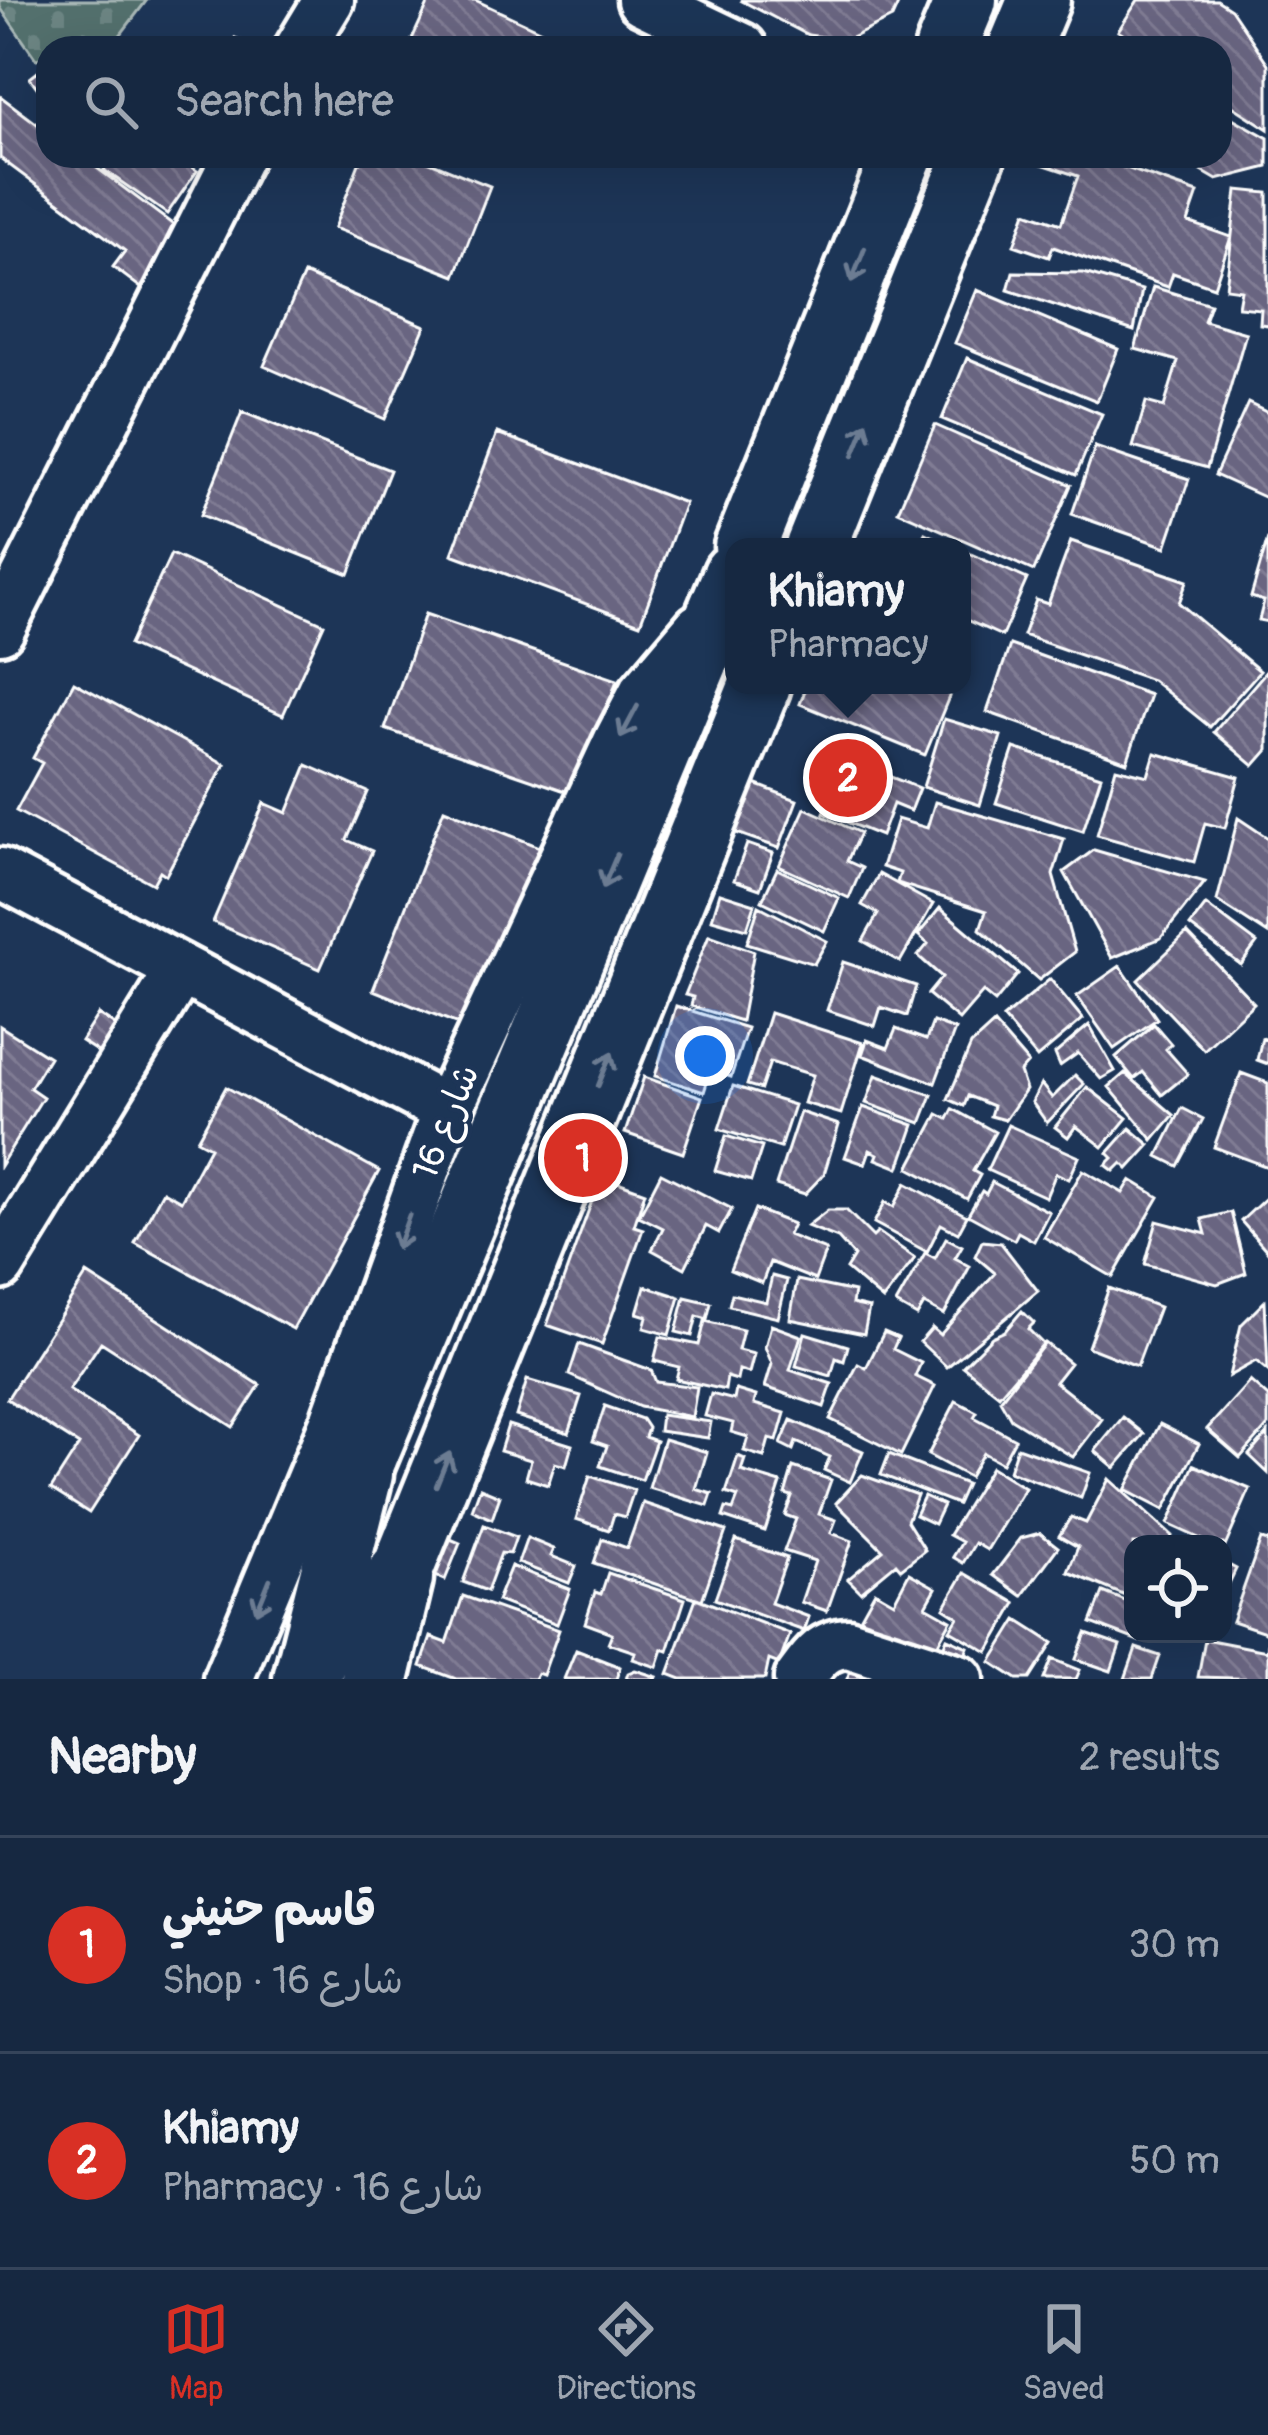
<!DOCTYPE html>
<html lang="en">
<head>
<meta charset="utf-8">
<style>
	:root { --surface:#162841; --page:#1f3048; --text:#f1f3f6; --muted:#9ea6b1; --line:#35445a; --accent:#d93025 }
	body { margin:0; font-family:Pangolin,"Playpen Sans Arabic",sans-serif; background:var(--page); color:var(--text) }
	.controls { position:absolute; right:36px; bottom:36px; display:grid; overflow:hidden; border-radius:24px; box-shadow:0 12px 48px #0002 }
	.controls button { width:108px; height:108px; display:grid; place-items:center; padding:0; border:0; border-bottom:3px solid var(--line); background:var(--surface); color:var(--text); font:60px sans-serif }
	.you { position:absolute; left:705px; top:1056px; width:42px; height:42px; margin:-30px; border:9px solid #fff; border-radius:50%; background:#1a73e8; box-shadow:0 0 0 18px #1a73e833 }
	.badge { display:grid; place-items:center; width:78px; height:78px; border-radius:50%; background:var(--accent); color:#fff; font-size:39px; font-weight:700 }
	.pin { position:absolute; translate:-50% -50%; border:6px solid #fff; box-shadow:0 3px 12px #0006 }
	.popup { position:absolute; left:725px; top:538px; width:246px; height:156px; box-sizing:border-box; display:grid; place-content:center; border-radius:24px; background:var(--surface); filter:drop-shadow(0 3px 9px #0005); font-size:39px; white-space:nowrap; color:var(--muted) }
	.popup b { font-size:45px; color:var(--text) }
	.popup::after { content:''; position:absolute; left:50%; top:100%; margin-left:-24px; border:24px solid transparent; border-top-color:var(--surface) }
	.list { margin:0; padding:0; list-style:none }
	h2 { display:flex; justify-content:space-between; align-items:center; height:156px; margin:0; padding:0 48px; font-size:51px }
	h2 small { font-size:39px; font-weight:400; color:var(--muted) }
	.list li { display:grid; grid-template-columns:78px 1fr auto; gap:36px; align-items:center; box-sizing:border-box; height:216px; padding:0 48px; border-top:3px solid var(--line) }
	.list b { display:block; font-size:45px; white-space:nowrap }
	.list p { margin:0; font-size:39px; white-space:nowrap; color:var(--muted) }
	.list em { font-size:39px; font-style:normal; color:var(--muted) }
	.icon { flex:none; width:66px; height:66px; fill:none; stroke:currentColor; stroke-width:2; stroke-linecap:round; stroke-linejoin:round }
	.map { position:relative; flex:none; width:1268px; height:1679px; overflow:hidden }
	.search { position:absolute; background:var(--surface); box-shadow:0 12px 48px #0002; left:36px; right:36px; top:36px; height:132px; display:flex; align-items:center; gap:30px; box-sizing:border-box; padding:0 42px; border-radius:36px; color:var(--muted); font-size:45px }
	.sheet { height:588px; background:var(--surface) }
	nav { display:flex; justify-content:space-around; align-items:center; box-sizing:border-box; height:168px; border-top:3px solid var(--line); background:var(--surface); font-size:33px; color:var(--muted) }
	nav a { display:grid; justify-items:center; gap:6px }
	nav .on { color:var(--accent) }
	.map>svg:first-child { display:block }
</style>
</head>
<body>
<div class="map">
<svg width="1268" height="1679" viewBox="0 0 1268 1679">
	<defs>
		<pattern id="cemetery-stones" width="16" height="16" patternUnits="userSpaceOnUse" patternTransform="scale(3)"><rect width="16" height="16" fill="#526f6d"/><path d="M2 7V4a2 2 0 0 1 4 0v3zM10 15v-3a2 2 0 0 1 4 0v3z" fill="#6c8583"/></pattern>
		<pattern id="building-back-hatch" width="6" height="6" patternUnits="userSpaceOnUse" patternTransform="scale(3)"><rect width="6" height="6" fill="#696581"/><path d="M-1 5l2 2M0 0l6 6M5-1l2 2" fill="none" stroke="#807c94"/></pattern>
	</defs>
	<rect width="100%" height="100%" fill="#1d3557"/>
	<filter id="ink" filterUnits="userSpaceOnUse"><feTurbulence type="fractalNoise" baseFrequency=".00833" numOctaves="2"/><feDisplacementMap in="SourceGraphic" scale="24" xChannelSelector="R" yChannelSelector="G"/><feConvolveMatrix kernelMatrix="1 2 1 2 8 2 1 2 1" color-interpolation-filters="sRGB"/></filter>
	<g filter="url(#ink)">
		<!-- cemetery -->
		<path fill="url(#cemetery-stones)" stroke="#a8b7b6" stroke-width="3" d="M0,0H147L112,46L48,48V57L36,59L0,7Z"/>
		<!-- building -->
		<path fill="url(#building-back-hatch)" stroke="#fff" stroke-width="3" d="M430,0H475L578,48H408Z
			M740,0H900L892,18L847,40L808,35Z
			M1138,0H1217L1231,9L1268,64V129L1220,98V48H1144L1118,31Z
			M235,38L258,47V48H231Z
			M48,64V102L30,78Z
			M0,96L48,132V156H81L183,232L141,288L113,267L125,251L0,158Z
			M1220,111L1268,138V167L1217,180L1176,156H1220Z
			M114,156H195L188,165L197,171L167,214L104,170Z
			M362,156H415L490,186L455,276L334,228Z
			M1045,156H1092L1198,193L1188,222L1231,237L1214,287L1173,273L1168,287L1053,247L1049,257L1014,245L1026,212L1061,224L1078,176L1042,164Z
			M1237,190L1268,193V325L1260,324L1261,309L1238,307L1241,290L1226,288Z
			M1013,272L1084,273L1142,290L1134,331L1008,290Z
			M304,274L425,326L385,419L264,366Z
			M1153,287L1210,304L1204,321L1246,333L1207,468L1133,447L1146,402L1164,407L1178,361L1135,349Z
			M977,290L1118,349L1097,401L955,343Z
			M967,358L1102,414L1076,475L942,419Z
			M1248,403L1268,413V499L1215,475Z
			M242,412L390,470L349,574L201,515Z
			M935,425L1071,485L1034,571L898,511Z
			M497,433L685,503L640,624L452,554Z
			M1095,447L1189,479L1166,547L1072,514Z
			M925,533L956,547H918Z
			M1268,538V622L1259,620L1264,601L1251,597Z
			M1071,541L1187,581L1179,603L1260,671L1210,727L1152,680L1023,635L1036,600L1048,604Z
			M962,550L1027,579L1002,636L962,618Z
			M171,554L324,624L283,715L129,645Z
			M425,614L617,680L577,795L385,729Z
			M1010,645L1150,695L1127,762L987,712Z
			M1268,669V750L1254,766L1214,732Z
			M74,682L225,764L166,875L160,871L153,884L16,811L42,763L33,758Z
			M807,685H949L953,687L925,755L800,704Z
			M944,719L1001,736L980,805L923,787Z
			M1014,748L1101,776L1083,831L996,803Z
			M1155,753L1239,777L1225,828L1205,823L1194,862L1097,835L1116,768L1148,776Z
			M845,759L919,788L910,811L893,804L881,836L824,813Z
			M307,765L368,792L347,840L372,851L320,969L213,922L264,803L287,813Z
			M752,783L797,800L779,848L734,832Z
			M935,802L1064,839L1053,875L1075,952L1039,980L980,929L986,911L897,883L900,873L882,867L897,819L927,828Z
			M805,808L860,833L847,861L862,868L849,898L779,866Z
			M444,809L540,847L468,1028L373,990Z
			M1238,818L1268,838V934L1217,901Z
			M747,844L773,853L760,889L734,880Z
			M1094,850L1205,882L1161,938L1112,958L1064,872Z
			M777,869L839,898L824,931L762,901Z
			M879,874L933,904L900,962L863,941L878,914L862,905Z
			M720,893L755,904L747,929L712,919Z
			M1206,905L1257,943L1241,965L1190,926Z
			M759,906L827,941L814,964L747,943Z
			M940,908L1018,974L995,1002L983,992L959,1020L928,994L942,977L918,956L928,944L918,935Z
			M1187,933L1254,1003L1204,1050L1138,980Z
			M709,935L754,951L741,1021L691,1006L693,997L685,995Z
			M843,962L916,986L907,1016L881,1007L875,1026L827,1010Z
			M1120,966L1157,1019L1114,1049L1077,996Z
			M1050,979L1083,1019L1037,1058L1003,1018Z
			M676,1006L747,1028L731,1077L711,1070L704,1092L655,1076Z
			M770,1013L863,1043L841,1114L804,1103L813,1075L770,1062L761,1089L747,1085Z
			M98,1014L127,1033L110,1060L81,1041Z
			M933,1022L955,1030L935,1083L862,1055L867,1040L888,1048L896,1029L926,1040Z
			M994,1024L1028,1063L1020,1072L1026,1090L1005,1120L990,1116L993,1106L968,1096L964,1106L948,1099L971,1045Z
			M1154,1024L1171,1044L1166,1049L1188,1074L1162,1095L1143,1072L1134,1079L1116,1057Z
			M1089,1025L1115,1071L1101,1079L1078,1053L1060,1066L1055,1054Z
			M0,1026L49,1057L30,1088L43,1097L0,1166Z
			M1262,1038L1268,1040V1064L1257,1060Z
			M1125,1073L1174,1115L1153,1140L1109,1087Z
			M1241,1073L1268,1083V1167L1214,1147Z
			M876,1075L932,1095L921,1123L866,1103Z
			M1075,1075L1084,1084L1047,1123L1032,1102L1041,1084L1052,1098Z
			M644,1077L702,1097L683,1153L625,1133Z
			M733,1086L794,1105L780,1148L719,1129Z
			M226,1087L379,1171L293,1329L135,1243L163,1191L181,1201L210,1147L197,1140Z
			M1087,1087L1127,1118L1103,1147L1076,1126L1068,1137L1055,1127Z
			M863,1107L914,1125L899,1168L876,1159L878,1154L870,1150L865,1164L845,1157Z
			M1182,1108L1203,1119L1178,1166L1158,1156Z
			M953,1109L995,1132L973,1171L980,1175L967,1199L909,1168L938,1114L948,1119Z
			M800,1112L839,1125L824,1174L805,1194L776,1185Z
			M1008,1125L1079,1157L1069,1179L1056,1173L1046,1197L987,1170Z
			M1130,1128L1150,1145L1128,1169L1122,1163L1114,1171L1106,1165L1113,1158L1108,1153Z
			M726,1136L762,1147L751,1181L715,1171Z
			M1083,1170L1123,1193L1131,1180L1159,1197L1113,1277L1044,1237Z
			M661,1173L732,1209L719,1233L706,1226L685,1268L652,1250L663,1228L639,1216Z
			M601,1176L645,1192L634,1226L643,1229L602,1344L547,1325Z
			M992,1182L1049,1212L1034,1241L1018,1232L1014,1240L968,1215L982,1191L986,1194Z
			M906,1183L967,1216L958,1233L941,1224L927,1252L874,1223L885,1202L894,1207Z
			M1268,1196V1252L1241,1221Z
			M755,1209L793,1224L788,1235L826,1250L815,1280L770,1262L762,1283L730,1270Z
			M828,1210H846L873,1237L878,1232L915,1258L883,1300L846,1269L854,1256L838,1238L807,1226Z
			M1231,1212L1246,1273L1217,1284L1145,1264L1157,1221L1206,1234L1202,1219Z
			M946,1238L962,1246L955,1258L970,1266L944,1315L924,1304L917,1316L896,1304L925,1253L935,1258Z
			M982,1241L1001,1243L1038,1291L947,1367L920,1342L932,1328L940,1335L995,1273L975,1256Z
			M87,1274L260,1385L233,1427L101,1342L69,1390L139,1435L89,1513L51,1489L79,1445L7,1399Z
			M772,1276L787,1280L778,1318L729,1306L732,1294L766,1302Z
			M797,1280L854,1292L852,1304L869,1308L864,1334L790,1319Z
			M645,1286L680,1297L669,1335L644,1328L647,1316L637,1313Z
			M1109,1288L1159,1307L1137,1366L1088,1347Z
			M685,1297L711,1303L707,1319L697,1316L692,1336L676,1332Z
			M1265,1301L1268,1371L1256,1361L1229,1376L1241,1325Z
			M1022,1311L1034,1323L1028,1329L1043,1344L999,1395L963,1366L992,1337L1005,1331Z
			M705,1321L743,1330L738,1350L754,1354L749,1373L739,1370L737,1380L727,1377L725,1390L676,1379L679,1367L654,1361L660,1337L699,1345Z
			M771,1325L801,1336L790,1370L832,1384L824,1407L765,1387L772,1364L765,1347Z
			M884,1332L898,1338L893,1349L921,1363L915,1376L935,1386L901,1455L830,1419L858,1364L866,1368Z
			M805,1333L848,1346L844,1361L836,1358L831,1376L796,1366Z
			M1045,1343L1070,1363L1055,1382L1102,1419L1073,1457L1011,1419L1000,1400Z
			M579,1344L651,1370L656,1382L697,1387L692,1417L640,1407L569,1375Z
			M527,1380L581,1396L569,1433L516,1416Z
			M1250,1381L1268,1397V1426L1240,1458L1207,1429Z
			M736,1390L756,1396L754,1404L785,1413L777,1441L769,1439L764,1457L744,1451L748,1437L731,1432L733,1423L705,1416L711,1394L734,1400Z
			M956,1401L977,1412L974,1417L1015,1439L1002,1463L983,1453L969,1477L928,1455Z
			M605,1406L642,1419L648,1428L645,1437L656,1441L642,1480L600,1466L607,1446L593,1441Z
			M661,1415L711,1422L708,1438L659,1431Z
			M1123,1417L1144,1434L1115,1468L1095,1451Z
			M791,1420L863,1451L850,1482L824,1470L830,1457L796,1442L793,1450L781,1444Z
			M1160,1424L1199,1444L1164,1510L1125,1490Z
			M508,1425L572,1445L566,1466L555,1463L548,1485L526,1478L531,1460L500,1451Z
			M1268,1433V1473L1249,1455Z
			M664,1439L707,1452L696,1489L712,1494L708,1506L649,1488Z
			M1017,1447L1090,1473L1081,1498L1009,1471Z
			M889,1454L966,1484L957,1504L881,1475Z
			M738,1456L745,1459L741,1471L781,1483L765,1531L723,1517L726,1508L733,1510L738,1497L726,1493Z
			M1194,1465L1250,1489L1224,1549L1223,1544H1212L1168,1524Z
			M793,1467L831,1480L819,1514L836,1520L831,1533L852,1541L827,1611L801,1602L815,1561L784,1551L796,1519L785,1515L792,1496L785,1494Z
			M991,1467L1025,1488L987,1550L975,1543L963,1563L953,1557L962,1542L949,1535Z
			M862,1475L917,1495L907,1521L925,1550L901,1569L896,1563L861,1592L848,1579L883,1550L836,1503Z
			M590,1476L634,1490L625,1517L614,1514L609,1530L576,1519Z
			M1109,1479L1172,1536L1170,1544H1133V1599L1068,1572L1078,1547L1059,1536L1071,1517L1086,1523Z
			M480,1488L500,1496L492,1519L472,1510Z
			M924,1496L943,1505L934,1524L915,1515Z
			M643,1503L726,1531L702,1600L594,1563L602,1539L627,1548Z
			M484,1525L516,1537L510,1554L501,1553L487,1591L463,1582Z
			M1040,1533L1058,1547L1022,1596L993,1575L1021,1538Z
			M441,1535L460,1543L445,1580L426,1572Z
			M527,1538L554,1549L551,1556L576,1566L569,1583L518,1563Z
			M1261,1539L1268,1541V1633L1232,1621Z
			M736,1540L787,1558L771,1603L809,1617L804,1631L715,1599Z
			M1223,1562L1236,1569L1223,1596Z
			M511,1566L570,1589L557,1624L497,1601Z
			M608,1573L685,1599L668,1651L663,1649L657,1667L633,1659L635,1652L608,1643L612,1633L585,1623L595,1592L601,1594Z
			M909,1573L936,1588L926,1606L951,1620L932,1654L854,1629L875,1591L894,1602Z
			M964,1573L1016,1603L988,1652L950,1630L958,1617L944,1608Z
			M1103,1592L1133,1604V1634H1142L1139,1641L1091,1623Z
			M463,1596L559,1630L543,1675L537,1673L534,1679H456L421,1666L431,1637L447,1643Z
			M696,1598L790,1634L779,1664L769,1660L765,1679H681L668,1674Z
			M1017,1620L1053,1643L1030,1679H1017L991,1662Z
			M1086,1633L1120,1645L1111,1671L1076,1659Z
			M947,1638L968,1647L961,1664L940,1655Z
			M1205,1639L1267,1651L1268,1643V1679L1198,1677Z
			M1136,1648L1160,1656L1152,1679H1125Z
			M576,1650L620,1667L616,1679H564Z
			M856,1654L883,1679H847Z
			M1052,1659L1080,1670L1076,1679H1044Z
			M635,1670L657,1677L656,1679H626L628,1673Z"/>
		<g fill="none" stroke-linecap="round" stroke-linejoin="round">
			<!-- minor casing -->
			<g stroke="#fff" stroke-width="57">
				<path id="minor" d="M642,0L742,48
					M300,48L329,0
					M0,629L238,156
					M0,873L447,1110
					M0,1265L181,969
					M228,1679L335,1422L447,1110L619,740L643,694L699,628
					M799,1679C813,1660 822,1644 848,1643L959,1679"/>
			</g>
			<!-- major casing -->
			<g stroke="#fff" stroke-width="69">
				<path id="major" d="M946,48L966,0
					M1019,48L1039,0
					M745,547L902,156
					M816,547L974,156
					M341,1518L734,574
					M381,1623L760,685"/>
			</g>
			<!-- highway casing -->
			<g stroke="#fff" stroke-width="75">
				<path id="highway" d="M307,1679L359,1474
					M375,1679L399,1578"/>
			</g>
			<!-- minor -->
			<use href="#minor" stroke="#1d3557" stroke-width="48"/>
			<!-- major -->
			<use href="#major" stroke="#1d3557" stroke-width="60"/>
			<!-- highway -->
			<use href="#highway" stroke="#1d3557" stroke-width="66"/>
		</g>
		<!-- one-way arrows -->
		<defs><path id="oneway-shaft" d="M-6 0H5M1.5-3L5.5 0L1.5 3" fill="none" stroke-width="1.6" stroke-linecap="round" stroke-linejoin="round" transform="scale(3)"/></defs>
		<g stroke="#6c7c92">
			<use href="#oneway-shaft" transform="translate(858 265) rotate(112)"/>
			<use href="#oneway-shaft" transform="translate(860 439) rotate(-68)"/>
			<use href="#oneway-shaft" transform="translate(629 722) rotate(118)"/>
			<use href="#oneway-shaft" transform="translate(610 871) rotate(113)"/>
			<use href="#oneway-shaft" transform="translate(605 1069) rotate(-68)"/>
			<use href="#oneway-shaft" transform="translate(403 1232) rotate(110)"/>
			<use href="#oneway-shaft" transform="translate(443 1469) rotate(-68)"/>
			<use href="#oneway-shaft" transform="translate(263 1596) rotate(112)"/>
		</g>
	</g>
	<g text-anchor="middle" dominant-baseline="central" stroke-width="9" stroke-linejoin="round" paint-order="stroke">
		<!-- street labels -->
		<g font-size="36" fill="#fff" stroke="#1d3557">
			<text transform="translate(446 1122) rotate(-68)">شارع 16</text>
		</g>
	</g>
</svg>
<div class="controls">
<button><svg class="icon" aria-label="locate" viewBox="0 0 24 24"><circle cx="12" cy="12" r="6"/><path d="M12 2v4M12 18v4M2 12h4M18 12h4"/></svg></button>
</div>
<div class="you"></div>
<div class="pin badge" style="left:583px;top:1158px">1</div>
<div class="pin badge" style="left:848px;top:778px">2</div>
<div class="popup"><b>Khiamy</b>Pharmacy</div>
<div class="search"><svg class="icon" aria-label="search" viewBox="0 0 24 24"><circle cx="10" cy="10" r="6"/><path d="M15 15l6 6"/></svg>Search here</div>
</div>
<section class="sheet">
<h2>Nearby<small>2 results</small></h2>
<ul class="list">
<li><span class="badge">1</span><div><b>قاسم حنيني</b><p>Shop · شارع 16</p></div><em>30 m</em></li>
<li><span class="badge">2</span><div><b>Khiamy</b><p>Pharmacy · شارع 16</p></div><em>50 m</em></li>
</ul>
</section>
<nav>
<a class="on"><svg class="icon" aria-label="map" viewBox="0 0 24 24"><path d="M3 6l6-2 6 2 6-2v14l-6 2-6-2-6 2zM9 4v14M15 6v14"/></svg>Map</a>
<a><svg class="icon" aria-label="directions" viewBox="0 0 24 24"><path d="M12 3l9 9-9 9-9-9zM9 14v-3h6M13 9l2 2-2 2"/></svg>Directions</a>
<a><svg class="icon" aria-label="saved" viewBox="0 0 24 24"><path d="M7 4h10v16l-5-4-5 4z"/></svg>Saved</a>
</nav>
</body>
</html>
